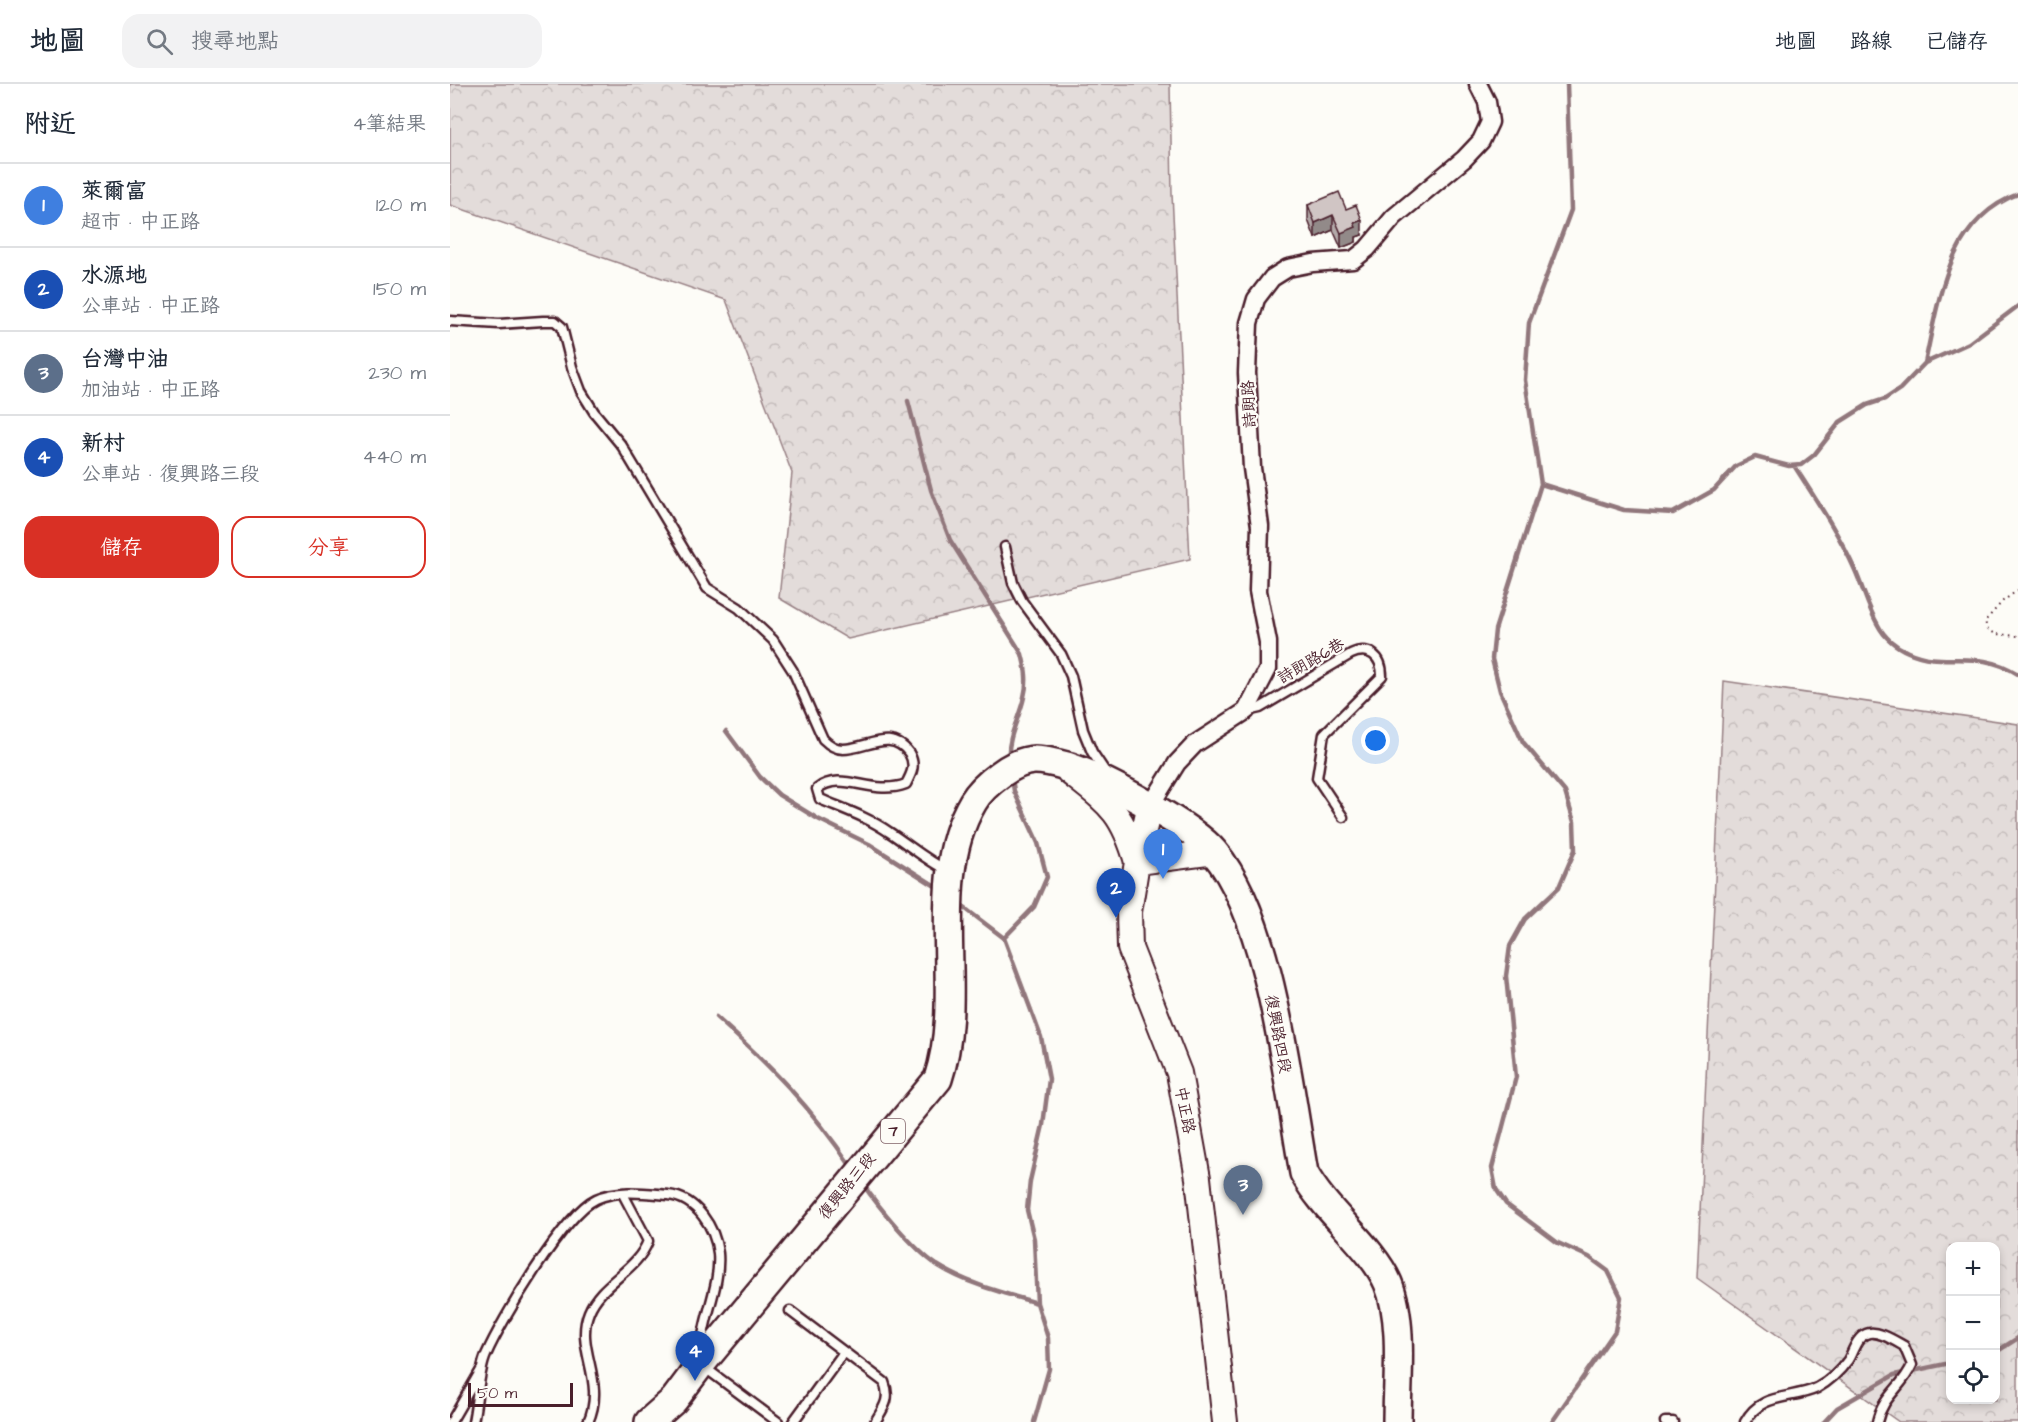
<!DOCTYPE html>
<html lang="zh-TW">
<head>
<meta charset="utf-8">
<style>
	:root { --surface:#fff; --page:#f2f2f3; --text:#1f2937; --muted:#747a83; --line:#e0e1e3; --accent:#d93025 }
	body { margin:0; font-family:"Architects Daughter","LXGW WenKai TC",sans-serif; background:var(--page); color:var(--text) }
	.controls { position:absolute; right:18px; bottom:18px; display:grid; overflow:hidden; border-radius:12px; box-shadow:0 3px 9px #0003 }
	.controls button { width:54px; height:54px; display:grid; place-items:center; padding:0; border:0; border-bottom:2px solid var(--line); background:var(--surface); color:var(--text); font:30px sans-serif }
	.scale { position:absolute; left:18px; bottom:15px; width:105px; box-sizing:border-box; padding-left:6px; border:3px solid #4a1f2b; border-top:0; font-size:16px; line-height:21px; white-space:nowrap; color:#4a1f2b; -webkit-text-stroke:4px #fdfcf7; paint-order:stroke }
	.you { position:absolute; left:926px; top:657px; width:21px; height:21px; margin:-15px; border:4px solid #fff; border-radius:50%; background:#1a73e8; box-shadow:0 0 0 9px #1a73e833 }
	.badge { display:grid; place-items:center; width:39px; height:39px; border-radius:50%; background:var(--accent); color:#fff; font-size:20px; font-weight:700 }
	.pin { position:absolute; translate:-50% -50px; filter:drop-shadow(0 2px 3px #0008) }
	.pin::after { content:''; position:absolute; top:32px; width:21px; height:18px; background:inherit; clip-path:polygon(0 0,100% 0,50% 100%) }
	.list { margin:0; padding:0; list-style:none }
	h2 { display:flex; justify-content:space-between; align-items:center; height:78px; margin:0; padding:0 24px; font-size:26px }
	h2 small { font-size:20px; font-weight:400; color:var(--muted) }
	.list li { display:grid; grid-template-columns:39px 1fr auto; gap:18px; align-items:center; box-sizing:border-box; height:84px; padding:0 24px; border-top:2px solid var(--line) }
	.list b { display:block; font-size:22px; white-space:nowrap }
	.list p { margin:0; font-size:20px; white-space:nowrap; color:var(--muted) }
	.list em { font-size:20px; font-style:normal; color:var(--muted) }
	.actions { display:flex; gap:12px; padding:18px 24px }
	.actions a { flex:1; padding:14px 0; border:2px solid var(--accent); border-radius:18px; text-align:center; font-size:21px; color:var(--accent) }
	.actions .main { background:var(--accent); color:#fff }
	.icon { flex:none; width:33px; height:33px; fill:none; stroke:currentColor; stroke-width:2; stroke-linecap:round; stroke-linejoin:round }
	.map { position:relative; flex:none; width:1568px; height:1338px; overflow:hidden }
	header { display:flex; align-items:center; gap:36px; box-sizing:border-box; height:84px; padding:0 30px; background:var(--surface); border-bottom:2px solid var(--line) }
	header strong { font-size:28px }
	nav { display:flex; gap:33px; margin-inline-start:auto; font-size:21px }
	.search { width:420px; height:54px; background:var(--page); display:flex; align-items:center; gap:15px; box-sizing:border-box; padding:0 21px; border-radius:18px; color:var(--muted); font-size:22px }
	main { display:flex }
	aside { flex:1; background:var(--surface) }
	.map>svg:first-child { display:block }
</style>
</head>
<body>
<header>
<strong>地圖</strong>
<div class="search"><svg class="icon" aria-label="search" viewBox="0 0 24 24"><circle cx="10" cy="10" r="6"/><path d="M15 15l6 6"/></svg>搜尋地點</div>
<nav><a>地圖</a><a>路線</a><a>已儲存</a></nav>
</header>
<main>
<aside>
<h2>附近<small>4筆結果</small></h2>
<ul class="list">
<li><span class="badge" style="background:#3f7fe0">1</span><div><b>萊爾富</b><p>超市 · 中正路</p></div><em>120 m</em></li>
<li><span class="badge" style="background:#1a4fb4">2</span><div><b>水源地</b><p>公車站 · 中正路</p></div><em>150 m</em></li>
<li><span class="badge" style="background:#5c6f8a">3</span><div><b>台灣中油</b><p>加油站 · 中正路</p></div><em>230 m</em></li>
<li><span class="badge" style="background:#1a4fb4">4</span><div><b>新村</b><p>公車站 · 復興路三段</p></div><em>440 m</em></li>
</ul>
<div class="actions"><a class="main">儲存</a><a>分享</a></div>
</aside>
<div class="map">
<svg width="1568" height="1338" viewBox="0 0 1568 1338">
	<defs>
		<pattern id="forest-crowns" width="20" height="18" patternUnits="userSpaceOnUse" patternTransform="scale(1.5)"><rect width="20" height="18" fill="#e3dcda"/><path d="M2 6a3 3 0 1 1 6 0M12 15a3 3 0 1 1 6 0" fill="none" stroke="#c4bcbb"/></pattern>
	</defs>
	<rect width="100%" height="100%" fill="#fdfcf7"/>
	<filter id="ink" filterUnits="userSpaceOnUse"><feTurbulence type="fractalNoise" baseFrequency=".0167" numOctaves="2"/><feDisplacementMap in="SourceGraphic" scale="12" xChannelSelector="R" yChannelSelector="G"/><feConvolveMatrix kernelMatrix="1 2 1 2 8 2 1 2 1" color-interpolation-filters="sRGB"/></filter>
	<g filter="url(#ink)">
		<!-- forest -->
		<path fill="url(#forest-crowns)" stroke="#967e82" stroke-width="1.5" fill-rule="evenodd" d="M0,0H720L722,110L740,475L398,555L329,514L342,389L276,216L0,121Z
			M1274,597L1568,640V1338H1449L1247,1194ZM1500,1162H1546V1316H1500Z"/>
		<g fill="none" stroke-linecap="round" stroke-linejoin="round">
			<!-- stream -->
			<path stroke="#91777b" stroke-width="4.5" d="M1475,279C1489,215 1498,136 1568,110
				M458,317L481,406L500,456L572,570C576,585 578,598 574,613C570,633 557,653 559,674
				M1345,383C1367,417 1389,450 1405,486C1413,504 1418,524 1428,541C1434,553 1446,563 1458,568C1496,585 1525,563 1568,590
				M1091,400L1174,426L1223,429L1264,406L1286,382L1305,373L1339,382L1351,381L1364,371L1390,338L1417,321L1435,315L1450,305L1475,279L1519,259L1568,222
				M276,647L310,693L329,711L368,735L419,760L490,805
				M562,694L564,707L588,759L597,793L584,823L554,854L591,953L599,995L593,1041L580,1097L577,1126L584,1155L587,1219L598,1254L599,1285L584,1338
				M508,819L554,854
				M266,933C321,982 361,1023 402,1084
				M412,1099C428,1122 463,1165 487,1181C517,1200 553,1209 587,1219
				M1546,1268L1568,1254
				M1102,1338L1165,1247L1171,1213L1158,1187L1139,1173L1108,1159L1056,1120L1046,1105L1042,1084L1066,993L1056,892L1060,862L1075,835L1109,803L1125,766L1124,738L1115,708L1073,658L1050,607L1042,575L1045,546L1091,400L1075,296L1079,239L1121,126L1117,0
				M1374,1338L1387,1324L1444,1291L1500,1279"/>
			<!-- lane casing -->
			<g stroke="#4a1f2b" stroke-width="13">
				<path id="lane" d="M0,237L49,240L93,237H105L112,243L122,283L131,307L144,328L172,362L257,504L289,524L323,556L343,587L373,655C379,661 385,665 393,665C416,665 441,644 459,669C466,681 462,689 456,700C422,713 392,685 367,705L370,715C393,725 418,733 439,748C459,761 476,776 498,787
					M555,463L563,499L572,517L611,570L621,592L633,646L642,668L656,689
					M797,627L810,624L901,570C919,562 932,572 932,592L874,650L867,694L893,733
					M340,1227L434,1298C441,1315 434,1323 425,1338
					M254,1283L328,1338
					M1,1338L31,1286
					M23,1338C27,1319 29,1286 36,1271C51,1237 114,1130 146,1115C168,1105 195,1109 218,1111C247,1114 265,1144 268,1169C271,1202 252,1235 251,1268
					M138,1338C157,1296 124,1265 139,1228C151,1198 187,1187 198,1157L173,1110
					M343,1338L394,1268
					M1215,1338H1223
					M1295,1338C1311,1308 1341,1316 1367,1304C1378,1298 1390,1287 1398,1276C1403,1268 1406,1254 1416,1250C1427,1245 1445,1257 1454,1262L1462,1281C1452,1304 1433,1311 1427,1338"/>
			</g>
			<!-- street casing -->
			<g stroke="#4a1f2b" stroke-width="21">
				<path id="street" d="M699,724L727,679L745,660L796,627L818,585V558L808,507L810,442L802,384L797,289L799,239L806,215L822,194L838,184L863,179L903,176L917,165L944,133L1014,75L1031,57L1040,38L1037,18L1028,0"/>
			</g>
			<!-- secondary casing -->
			<g stroke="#4a1f2b" stroke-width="28">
				<path id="secondary" d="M619,688C659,720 672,727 687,778L765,768
					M699,724L687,778L679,828L680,864L729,989L748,1094L775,1338"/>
			</g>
			<!-- primary casing -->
			<g stroke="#4a1f2b" stroke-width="32">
				<path id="primary" d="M199,1338L224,1316L251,1280L488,995C517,908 475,799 523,718C533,701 564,676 585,676C597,676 609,680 620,683C653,694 743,742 764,768C821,835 838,1001 854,1089C875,1128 922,1162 938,1199C954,1237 947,1297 947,1338"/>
			</g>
			<!-- path -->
			<path stroke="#4a1f2b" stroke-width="2" stroke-dasharray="1.5 4.5" stroke-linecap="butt" d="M1568,506L1553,517L1535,537L1537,545L1546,550L1568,552"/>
			<!-- lane -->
			<use href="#lane" stroke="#fdfcf7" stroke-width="8"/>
			<!-- street -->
			<use href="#street" stroke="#fdfcf7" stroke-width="16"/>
			<!-- secondary -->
			<use href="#secondary" stroke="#fdfcf7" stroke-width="24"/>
			<!-- primary -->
			<use href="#primary" stroke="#fdfcf7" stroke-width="27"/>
		</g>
		<!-- wall -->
		<path fill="#b3a9a9" stroke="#4a1f2b" stroke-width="1.5" d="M858,121L896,125L912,151L906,153V158L891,164L883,146L865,154L858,136Z"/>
		<!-- shaded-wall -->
		<path fill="#928a89" stroke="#4a1f2b" stroke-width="1.5" d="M883,131V146L865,154V139Z
			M912,136V151L906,153V158L891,164V149L904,139Z"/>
		<!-- building -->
		<path fill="#d0c5c4" stroke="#4a1f2b" stroke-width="1.5" d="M889,108L896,125L906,121L912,136L904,139L906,143L891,149L883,131L865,139L858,121Z"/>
	</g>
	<g text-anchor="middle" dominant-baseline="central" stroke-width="4.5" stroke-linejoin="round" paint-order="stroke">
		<!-- shield labels -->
		<rect fill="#fdfcf7" stroke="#806168" stroke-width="1.5" x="431" y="1035" width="24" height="24" rx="4.5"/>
		<g font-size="15" font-weight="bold" fill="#4a1f2b">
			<text x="443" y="1047">7</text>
		</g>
		<!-- street labels -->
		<g font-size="16" fill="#4a1f2b" stroke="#fdfcf7">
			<text transform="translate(799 320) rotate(-93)">詩朗路</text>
			<text transform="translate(861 577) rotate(-30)">詩朗路6巷</text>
			<text transform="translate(828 950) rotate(79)">復興路四段</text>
			<text transform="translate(735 1026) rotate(79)">中正路</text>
			<text transform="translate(397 1102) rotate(-51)">復興路三段</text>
		</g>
	</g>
</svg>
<div class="controls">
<button>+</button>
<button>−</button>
<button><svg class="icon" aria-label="locate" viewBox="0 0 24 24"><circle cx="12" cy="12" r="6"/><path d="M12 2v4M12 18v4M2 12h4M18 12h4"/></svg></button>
</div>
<div class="scale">50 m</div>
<div class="you"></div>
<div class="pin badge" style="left:713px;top:795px;background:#3f7fe0">1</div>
<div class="pin badge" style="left:666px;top:834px;background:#1a4fb4">2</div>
<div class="pin badge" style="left:793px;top:1131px;background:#5c6f8a">3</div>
<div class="pin badge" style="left:245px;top:1297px;background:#1a4fb4">4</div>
</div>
</main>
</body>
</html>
